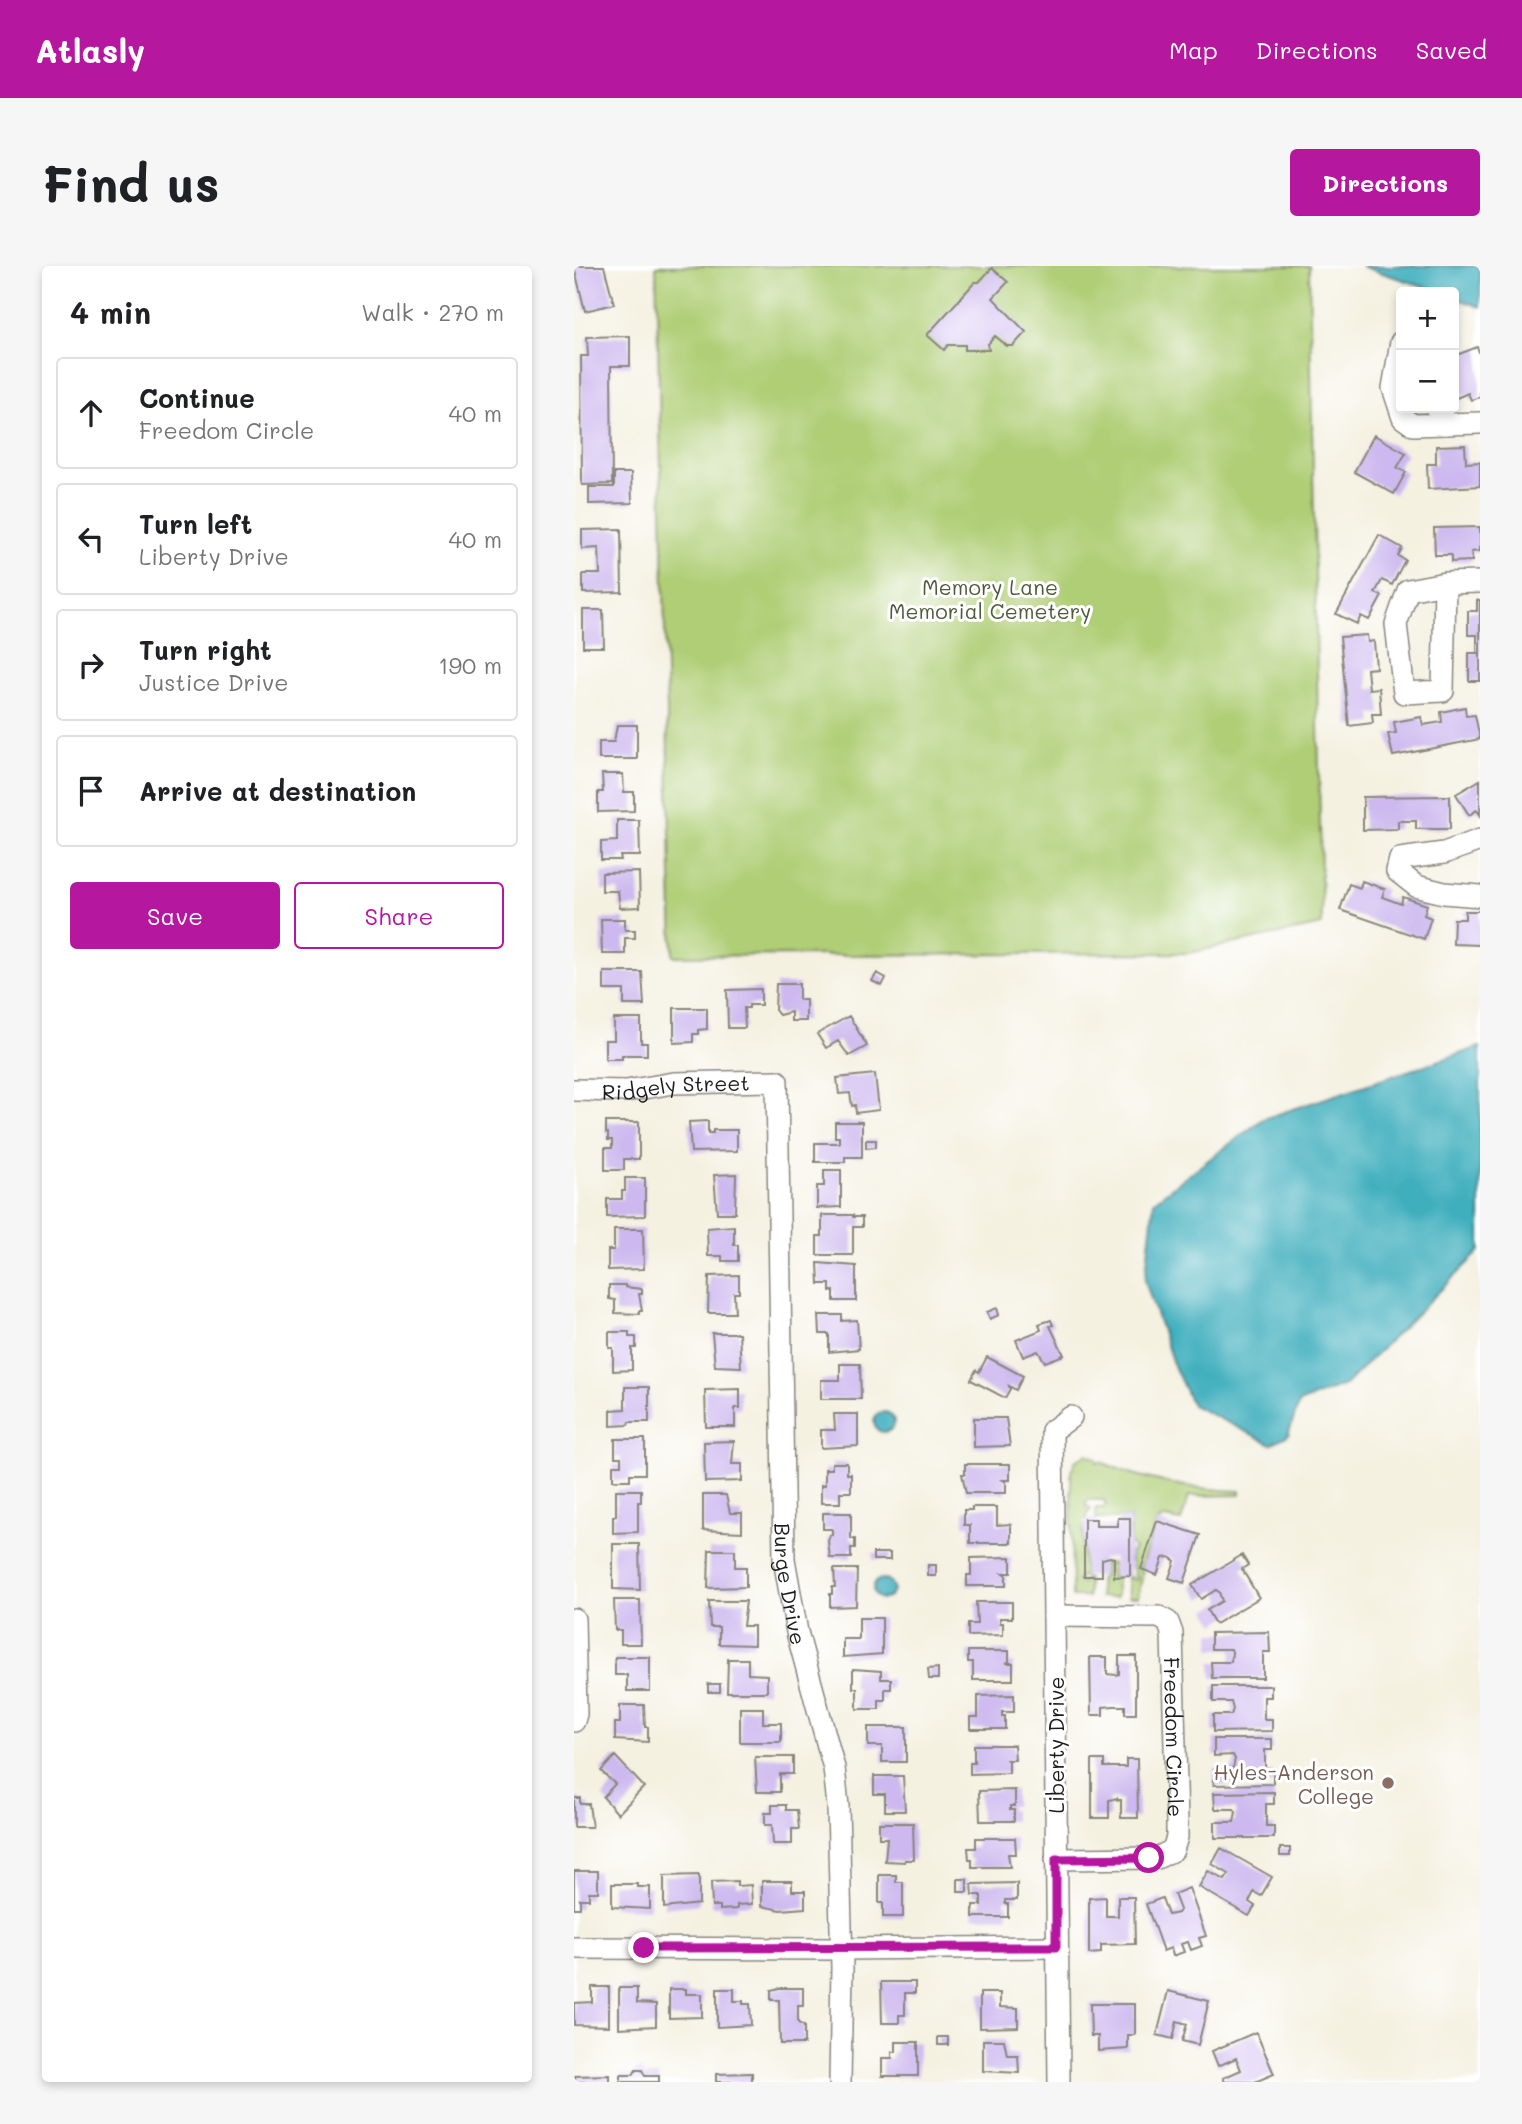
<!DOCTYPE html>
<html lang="en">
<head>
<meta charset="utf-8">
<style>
	:root { --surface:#fff; --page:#f6f6f6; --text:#202124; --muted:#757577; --line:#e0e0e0; --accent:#b5179e }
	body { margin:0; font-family:Mali,sans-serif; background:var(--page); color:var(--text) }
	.controls { position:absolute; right:21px; top:21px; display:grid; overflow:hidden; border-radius:7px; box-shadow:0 4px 10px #0003 }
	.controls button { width:63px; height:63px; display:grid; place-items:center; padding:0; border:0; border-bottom:2px solid var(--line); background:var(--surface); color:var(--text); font:35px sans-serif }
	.stop { position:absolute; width:21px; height:21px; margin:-16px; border:5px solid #b5179e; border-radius:50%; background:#fff }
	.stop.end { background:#b5179e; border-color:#fff; box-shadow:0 2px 7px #0008 }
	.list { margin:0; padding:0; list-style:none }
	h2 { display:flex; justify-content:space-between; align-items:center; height:91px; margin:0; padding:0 28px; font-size:30px }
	h2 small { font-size:23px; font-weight:400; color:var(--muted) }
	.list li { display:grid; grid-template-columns:46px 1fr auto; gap:21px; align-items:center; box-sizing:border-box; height:112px; margin:0 14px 14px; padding:0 14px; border:2px solid var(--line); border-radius:7px }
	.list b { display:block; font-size:26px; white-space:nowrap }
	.list p { margin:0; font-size:23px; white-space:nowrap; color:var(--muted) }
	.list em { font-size:23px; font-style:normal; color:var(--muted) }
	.actions { display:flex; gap:14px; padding:21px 28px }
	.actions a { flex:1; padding:16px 0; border:2px solid var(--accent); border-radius:7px; text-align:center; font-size:24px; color:var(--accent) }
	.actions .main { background:var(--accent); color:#fff }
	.icon { flex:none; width:38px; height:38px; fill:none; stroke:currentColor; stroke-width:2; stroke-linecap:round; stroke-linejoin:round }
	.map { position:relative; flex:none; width:906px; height:1816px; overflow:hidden; border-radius:7px }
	header { display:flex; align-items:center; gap:42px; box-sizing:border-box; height:98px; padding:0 35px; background:var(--accent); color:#fff }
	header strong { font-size:33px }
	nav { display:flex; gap:38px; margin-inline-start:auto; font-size:24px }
	.intro { display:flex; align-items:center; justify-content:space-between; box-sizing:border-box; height:168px; padding:0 42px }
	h1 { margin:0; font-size:49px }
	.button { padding:18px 32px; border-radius:7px; background:var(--accent); color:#fff; font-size:24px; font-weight:700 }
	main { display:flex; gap:42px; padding:0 42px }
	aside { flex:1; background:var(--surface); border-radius:7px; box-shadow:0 4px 10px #0003 }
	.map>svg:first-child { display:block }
</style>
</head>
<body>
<header>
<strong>Atlasly</strong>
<nav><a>Map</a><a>Directions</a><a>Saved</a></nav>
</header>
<div class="intro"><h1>Find us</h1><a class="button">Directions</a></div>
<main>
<aside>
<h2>4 min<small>Walk · 270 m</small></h2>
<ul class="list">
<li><svg class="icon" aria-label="ahead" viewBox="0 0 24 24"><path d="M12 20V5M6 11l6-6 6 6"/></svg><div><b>Continue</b><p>Freedom Circle</p></div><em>40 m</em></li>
<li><svg class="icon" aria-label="left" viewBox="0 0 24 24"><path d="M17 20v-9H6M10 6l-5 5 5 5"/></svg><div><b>Turn left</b><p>Liberty Drive</p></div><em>40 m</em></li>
<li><svg class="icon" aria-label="right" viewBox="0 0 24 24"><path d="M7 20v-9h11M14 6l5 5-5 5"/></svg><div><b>Turn right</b><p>Justice Drive</p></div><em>190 m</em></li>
<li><svg class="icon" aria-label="arrive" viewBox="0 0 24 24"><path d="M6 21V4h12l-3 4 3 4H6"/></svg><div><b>Arrive at destination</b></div></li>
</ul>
<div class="actions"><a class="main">Save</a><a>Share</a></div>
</aside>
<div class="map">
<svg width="906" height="1816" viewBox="0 0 906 1816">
	<rect width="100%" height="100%" fill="#fff"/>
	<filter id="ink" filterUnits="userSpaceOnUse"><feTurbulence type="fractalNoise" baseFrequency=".0143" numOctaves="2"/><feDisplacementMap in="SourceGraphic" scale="14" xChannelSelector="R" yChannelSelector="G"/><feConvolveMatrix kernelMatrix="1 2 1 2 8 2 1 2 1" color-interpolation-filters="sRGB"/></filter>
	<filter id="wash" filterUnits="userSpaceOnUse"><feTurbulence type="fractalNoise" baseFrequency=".00686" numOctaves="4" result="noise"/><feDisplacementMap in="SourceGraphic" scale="28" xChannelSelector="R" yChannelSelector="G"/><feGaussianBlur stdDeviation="1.57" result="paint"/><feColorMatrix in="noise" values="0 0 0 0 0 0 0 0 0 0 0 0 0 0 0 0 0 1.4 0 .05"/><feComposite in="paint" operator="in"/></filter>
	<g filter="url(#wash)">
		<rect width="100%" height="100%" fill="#f4f1e1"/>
		<!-- green -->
		<path fill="#afce75" stroke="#667548" stroke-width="2" d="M82,0H735L748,659L615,687L99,690Z
			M513,1188L523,1193V1197L527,1196C573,1216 617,1223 666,1225V1229L615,1230L607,1255L591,1252L583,1255L566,1303L569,1307L564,1331H555L554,1310L562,1314L564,1312L561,1310L556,1289L560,1282L556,1278V1252L522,1253V1242H530L532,1238L530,1234H513L512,1240L517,1243C504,1262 510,1288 510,1310H507L503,1315L508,1318L511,1312L514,1313V1331H498L497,1206L501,1195Z
			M530,1297H538V1311L543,1313V1331H526L525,1313L530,1310Z"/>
		<!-- water -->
		<path fill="#40afbd" stroke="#2e666c" stroke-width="2" d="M787,0H906V41L880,31V26H866Z
			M906,781V985L771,1119L725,1137L714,1169L697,1178L618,1139L599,1098L571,1015L580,935L689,853Z
			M300 1156a10 10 0 1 1 20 0a10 10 0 1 1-20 0Z
			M299 1323a10 10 0 1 1 20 0a10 10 0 1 1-20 0Z"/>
		<g id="blocks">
			<!-- building -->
			<path fill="#cdb9ef" d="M0,0H30L40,38L11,45Z
				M418,2L434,16L419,32L452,66L439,80H433L421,70L414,78L415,84H391V79H374L370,84L353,69L401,16H405Z
				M56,70V100H37L38,218L8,219L7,90H14L13,71Z
				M903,81L906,88V131L897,134L894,127L880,133V100L882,99L880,90Z
				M800,169L832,187L823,202L832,206L820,228L780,206Z
				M891,179L892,197L906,196V220L854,223L853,198H862V180Z
				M40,207H57L58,237L15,238V221H40Z
				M906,261V285L897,286L898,295L877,296V289H861L860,262Z
				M47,263L48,326L9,327V308H26L25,282L8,283V264Z
				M805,269L828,282L824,290L831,294L818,319L808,314L801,327L808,330L795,354L787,350L783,358L762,348Z
				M903,334H906V415H895V387H903V369H894V345H903Z
				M9,344H29L30,381H9Z
				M793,369L794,376L800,375L802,402L793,403L795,423L805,422L807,448H798L799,457L775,460L766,371Z
				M891,441L892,450L901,449L906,473L819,490L814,468L822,467L820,456L847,451L849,459L868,456L867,446Z
				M43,459H63V493H25V476H40Z
				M28,508H49L50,526H60V545L24,546V526H29Z
				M906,514V549L903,544L895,549L882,528Z
				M876,530V563H842V555H824V563L789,564V531Z
				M43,554H65L66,590H46L47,594H27V576L43,575Z
				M65,606L66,641L46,642L44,625H28V607Z
				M788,615L811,623L808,631L827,638L829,631L853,639L850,649L857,652L850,673L766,644L775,618L786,622Z
				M891,645H906V679L879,678L880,653H891Z
				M27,653H51V664H61V672H51V688H28Z
				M30,706H68L70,739H50V724H30Z
				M303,707L312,712L308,720L298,715Z
				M202,718H225V734H232V755H217V746L205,749L201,744Z
				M187,723V739H175V742H170L171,762H154L153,724Z
				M100,742H133V763L124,764V768H119V776L100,777Z
				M275,750L293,780L275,790L264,775L252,782L243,768Z
				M40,753H67V777H73V789H48V793H31V774H40Z
				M301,808L305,844L282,847L281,839L278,840L276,827L265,828L263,812Z
				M134,855V867H139V864H163V885L117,886L115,856Z
				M32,856H65V893H50V904H31V882H38V874H34V867H32Z
				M261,856H288V891H271V896H241V877H265V871H261Z
				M292,874H302V881L292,882Z
				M250,904H267V941L243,942V920H250Z
				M162,908L161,947H143L140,909Z
				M51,912H71V950L33,951V933H48V925H51Z
				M248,949H279V951H288V961H279V989H243V970H248Z
				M160,960V979H164V995H148V990H134L133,962Z
				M40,963H69L70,1003L34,1004V984H40Z
				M244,997L282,1000V1035H260V1025H256V1018H245Z
				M165,1009V1027H160L161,1047H134L135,1010Z
				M35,1019H51V1021L68,1023V1028H65L68,1045H65V1048L41,1047V1034L35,1033Z
				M423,1042L425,1049L416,1053L413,1046Z
				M245,1049H268V1055L283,1054L285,1083L255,1086V1068H246Z
				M477,1054L479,1059L476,1060L490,1089L471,1096L464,1085L449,1091L442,1074L467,1064L465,1058Z
				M35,1066H55V1071H62V1082H58V1104L39,1105V1082H35Z
				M138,1067H165L167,1101L141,1100Z
				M413,1091L449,1110L442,1124L435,1120L436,1123L431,1132L397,1114L402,1104L405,1106Z
				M266,1098H286L287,1133H247V1114H266Z
				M51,1121H75V1156H55L54,1159L37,1160V1144L51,1143Z
				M166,1123V1142H161V1161H132L131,1124Z
				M260,1148H284V1180L247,1182V1164H261Z
				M400,1152H432L436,1180L400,1181Z
				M41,1173H71V1208H56V1214H39V1199H47V1191H41Z
				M160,1175L158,1198H168V1215L131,1216L130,1176Z
				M258,1197H273V1208H277V1226H266V1237H247V1219H251V1203H258Z
				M391,1198H436V1214H429L432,1216V1227H392L388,1208H391Z
				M42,1224H67V1236H64V1266L39,1267V1250H42Z
				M129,1229H152L156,1247H168V1266L129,1264Z
				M398,1241H423V1259L437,1258V1277H396V1259H390V1244H398Z
				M249,1247H277V1273H281V1282H277V1292H256L254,1275L256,1269H258V1263H249Z
				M544,1252H556V1310L540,1311V1292L536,1291L528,1293V1310H510V1253H522V1260H544Z
				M583,1255L626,1269L610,1317L595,1312L601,1295L595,1291L589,1292L583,1309L567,1303Z
				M39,1278H65L66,1324L39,1323Z
				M135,1284H161V1301H172V1321L134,1322Z
				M299,1287H316V1294H299Z
				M668,1289L674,1299L668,1303L685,1332L641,1358L633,1344L648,1335L645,1326L642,1324L627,1333L618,1319Z
				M437,1291V1307H429L432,1309V1320H393V1309H397V1292Z
				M354,1299H362V1310H354Z
				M260,1303H283L282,1340L256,1341V1328H258V1321H261Z
				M40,1334H66L67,1378H47V1364H41Z
				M135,1335H172L169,1360H180V1379L145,1378V1361H136Z
				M402,1336H438V1352H426V1357H429V1369L394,1370V1358H403Z
				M285,1352H308V1388L269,1391V1373H285Z
				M695,1366L696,1386H689V1412H638L637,1396H657L658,1386L657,1383H637V1367Z
				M394,1385H435V1396L432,1397H439V1414H399V1396H394Z
				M545,1390H562V1448H551V1440H540L529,1441V1449H517L516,1391H533V1408L542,1409L545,1408Z
				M41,1391H76V1425H53V1409H41Z
				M154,1393H174V1408L193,1409V1426H153Z
				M364,1402V1413H355L354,1403Z
				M279,1403L307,1405V1413H317V1423H311V1434H305V1443H283V1422H279Z
				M134,1418H146V1426H134Z
				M639,1420H697V1431H690V1453H698V1465L639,1466V1449H657L659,1443L657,1436H639Z
				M440,1429V1446H428V1450H431V1463H396V1451H404V1430Z
				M46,1439H70L71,1461H74V1476L41,1474V1457H46Z
				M166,1442H189V1457H207V1476H166Z
				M294,1461H332V1496H308V1480H294Z
				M640,1473H698V1484H691V1506H699V1518L640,1519V1503L659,1502L661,1493L659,1489L640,1490Z
				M400,1479H440L441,1494H433L435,1496V1507L396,1508V1497H400Z
				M41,1490L70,1521L44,1548L29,1531L41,1518L27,1505Z
				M181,1491H219V1508H206V1526H183Z
				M552,1493H563L564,1552H547V1534H543V1532L535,1534V1552H518V1494H530V1501H552Z
				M300,1510H329L331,1545H311V1528H300Z
				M441,1524V1540H436V1544H440V1555H406L405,1525Z
				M700,1526V1538H692V1560H700V1572H641V1556H660L662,1546L660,1543H641L640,1527Z
				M0,1532H6V1538H15L18,1561H0Z
				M198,1539H212V1544H223L225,1563H218V1578H199L198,1559H191V1547H198Z
				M305,1557H339L340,1594H331V1596L311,1595L313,1572H305Z
				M402,1572H441L442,1588H434L436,1601H398V1593H395L394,1582H402Z
				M647,1582L698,1611L687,1630L680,1626L675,1636L681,1640L675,1650L625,1621L634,1605L651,1614L655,1608L638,1598Z
				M706,1582H716V1590H706Z
				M0,1605H24V1626H15V1633H6V1642H0Z
				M125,1609V1638L90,1642V1610Z
				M305,1609H322V1616H329V1651H309V1637H305Z
				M384,1613H393V1626H384Z
				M163,1615V1620L177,1619L178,1638L163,1639V1643L146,1644V1640H138L137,1616Z
				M188,1615H218V1625H231V1642L206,1644L188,1640Z
				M443,1617V1634H431V1638H434V1651H399V1639H407V1629H399L398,1618Z
				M38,1618H64V1621H76V1643L38,1641Z
				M615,1622L632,1670L625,1672L628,1680L617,1684L614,1676L610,1677L607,1678L610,1686L599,1690L597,1682L589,1685L572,1638L588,1632L594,1649L603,1647L606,1644L600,1628Z
				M532,1631V1650H544V1631H560L561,1678L527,1679V1687L515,1688V1632Z
				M307,1716H341V1727H331V1749H325V1757H308Z
				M18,1721H35V1760L0,1759V1737L18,1736Z
				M45,1722H63V1737L82,1738V1760L45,1762Z
				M205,1722H229V1740H224V1757L230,1760V1778H206L205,1734H197V1724Z
				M95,1723H112V1728H128V1751L95,1752Z
				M143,1723H160V1735H169V1738H176L177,1759L143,1761Z
				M594,1725L635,1735L624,1779L608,1775L613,1758L603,1755L599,1773L583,1769Z
				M406,1727H426V1741L444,1742V1761L406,1762Z
				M516,1738H561V1769H554V1783L524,1785V1770H517Z
				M682,1766L700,1808L681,1816H651L649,1812L667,1804L662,1792L644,1800L638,1785Z
				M364,1771H374V1779H364Z
				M409,1774H430L433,1789H444L445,1807L409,1805Z
				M322,1776H344V1810H308V1792H318V1786H322Z
				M62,1804H68L71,1810H85V1816H47V1809H59Z
				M178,1807V1816H142V1808Z
				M35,1809V1816H1V1810Z"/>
		</g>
	</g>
	<g filter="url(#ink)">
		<use href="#blocks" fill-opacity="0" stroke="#88867e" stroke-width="2"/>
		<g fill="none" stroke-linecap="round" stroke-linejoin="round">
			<!-- minor casing -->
			<g stroke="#88867e" stroke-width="24">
				<g id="minor">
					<path d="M827,76L819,122L829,152L839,159L871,158L863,142"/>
					<path d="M871,158L906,157"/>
					<path d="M871,317L869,425L830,427L822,358L834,324L871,317L906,316"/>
					<path d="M906,574L870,587L826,593L823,605L842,620L870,627L906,630"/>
					<path id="s1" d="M0,824L52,825L100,817L203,815L210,1293L223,1366L260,1502L264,1540L268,1702L266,1816"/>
					<path id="s2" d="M480,1350L585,1351L594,1356L598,1367L603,1557V1571L599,1584L583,1592L482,1593"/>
					<path d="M0,1353L2,1448L0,1455"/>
					<path d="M0,1682L268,1683L482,1681"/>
					<path d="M485,1816L478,1165L497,1151"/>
				</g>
			</g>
			<!-- minor -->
			<use href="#minor" stroke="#fff" stroke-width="21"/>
		</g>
	</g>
	<g fill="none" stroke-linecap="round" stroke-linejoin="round" filter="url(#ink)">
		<!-- route -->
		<path stroke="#b5179e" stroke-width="9" d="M70,1682L482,1681V1593L575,1592"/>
	</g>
	<!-- markers -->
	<circle fill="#8d6e63" stroke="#fff" stroke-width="2.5" cx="814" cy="1517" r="7"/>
	<g text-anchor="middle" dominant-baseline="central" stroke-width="6" stroke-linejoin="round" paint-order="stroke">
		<!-- park labels -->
		<g font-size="21" fill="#4f5a3b" stroke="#fff">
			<text x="416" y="320">Memory Lane<tspan x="416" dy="24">Memorial Cemetery</tspan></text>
		</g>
		<!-- street labels -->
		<g font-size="21" fill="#1c1c1c" stroke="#fff">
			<text stroke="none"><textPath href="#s1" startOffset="102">Ridgely Street</textPath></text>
			<text stroke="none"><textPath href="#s1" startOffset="707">Burge Drive</textPath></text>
			<text stroke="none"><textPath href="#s2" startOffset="231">Freedom Circle</textPath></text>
			<text transform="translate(481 1479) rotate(-90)">Liberty Drive</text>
		</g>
		<!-- education labels -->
		<g font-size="21" fill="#785e54" stroke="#fff" text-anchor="end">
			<text x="800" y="1505">Hyles-Anderson<tspan x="800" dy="24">College</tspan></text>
		</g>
	</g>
</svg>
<div class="controls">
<button>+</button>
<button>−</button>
</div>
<div class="stop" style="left:575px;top:1592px"></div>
<div class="stop end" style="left:70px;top:1682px"></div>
</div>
</main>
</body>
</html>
